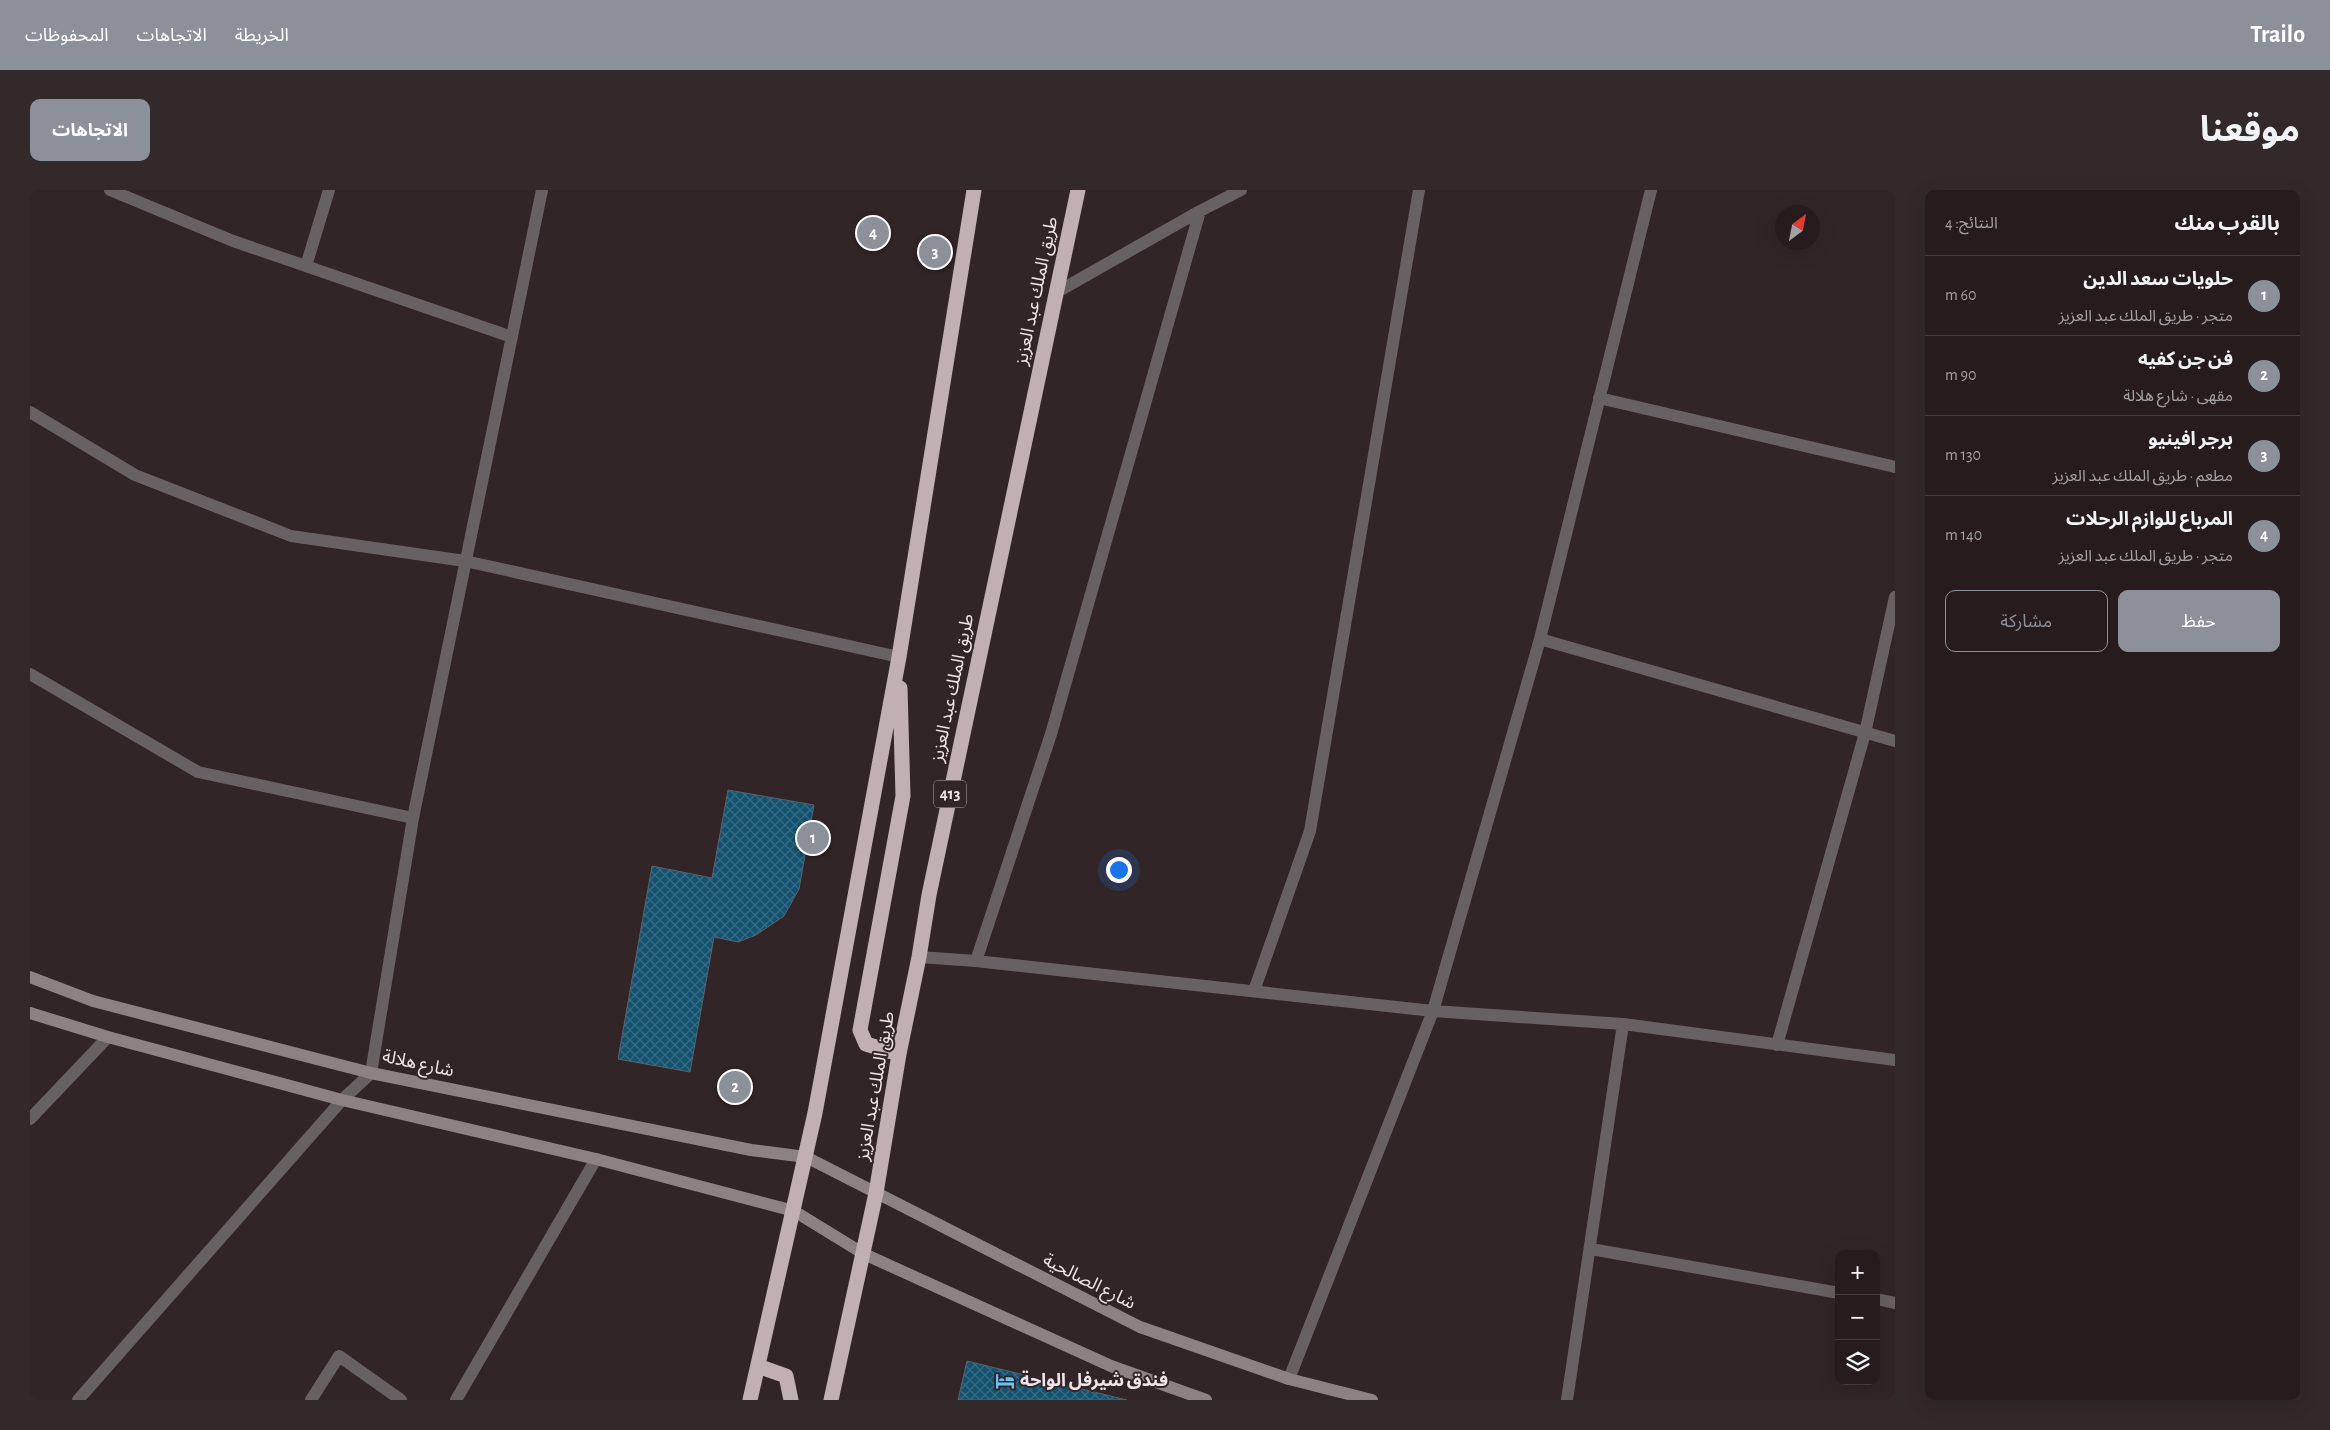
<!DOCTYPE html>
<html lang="ar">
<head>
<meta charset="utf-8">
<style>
	:root { --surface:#261c1e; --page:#32292b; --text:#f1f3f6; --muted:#a4a1a4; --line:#423a3c; --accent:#8c9099 }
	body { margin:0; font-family:"Alegreya Sans","Noto Sans Arabic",sans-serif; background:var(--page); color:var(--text); direction:rtl }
	.controls { position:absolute; right:15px; bottom:15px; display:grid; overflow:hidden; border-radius:10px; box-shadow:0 5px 20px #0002 }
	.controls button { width:45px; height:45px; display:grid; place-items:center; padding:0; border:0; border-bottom:1px solid var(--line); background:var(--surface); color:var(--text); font:25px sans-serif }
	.compass { position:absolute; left:1745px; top:15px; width:45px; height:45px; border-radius:50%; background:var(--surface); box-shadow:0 5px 20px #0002; rotate:32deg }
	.you { position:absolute; left:1088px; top:679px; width:18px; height:18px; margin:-12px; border:4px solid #fff; border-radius:50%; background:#1a73e8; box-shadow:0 0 0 8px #1a73e833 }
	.badge { display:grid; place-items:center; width:32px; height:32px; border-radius:50%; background:var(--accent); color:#fff; font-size:16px; font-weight:700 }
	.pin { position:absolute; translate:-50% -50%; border:2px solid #fff; box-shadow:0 1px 5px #0006 }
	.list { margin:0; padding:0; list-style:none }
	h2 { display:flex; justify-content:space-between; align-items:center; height:65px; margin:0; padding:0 20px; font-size:21px }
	h2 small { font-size:16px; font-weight:400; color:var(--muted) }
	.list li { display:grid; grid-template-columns:32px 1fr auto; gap:15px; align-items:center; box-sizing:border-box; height:80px; padding:0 20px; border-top:1px solid var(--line) }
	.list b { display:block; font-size:19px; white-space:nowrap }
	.list p { margin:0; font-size:16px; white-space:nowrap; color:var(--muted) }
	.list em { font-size:16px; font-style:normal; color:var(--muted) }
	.actions { display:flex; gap:10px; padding:15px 20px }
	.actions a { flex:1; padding:11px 0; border:1px solid var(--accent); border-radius:10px; text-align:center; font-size:18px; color:var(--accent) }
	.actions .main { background:var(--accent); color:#fff }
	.icon { flex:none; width:28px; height:28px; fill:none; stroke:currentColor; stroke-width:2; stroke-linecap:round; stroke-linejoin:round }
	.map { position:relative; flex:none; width:1865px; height:1210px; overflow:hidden; direction:ltr; border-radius:10px }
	header { display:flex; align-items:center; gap:30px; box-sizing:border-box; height:70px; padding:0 25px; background:var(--accent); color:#fff }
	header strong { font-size:24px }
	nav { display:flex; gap:28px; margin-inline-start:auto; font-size:18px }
	.intro { display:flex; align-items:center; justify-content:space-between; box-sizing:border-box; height:120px; padding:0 30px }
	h1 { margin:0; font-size:35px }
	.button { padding:12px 22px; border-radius:10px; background:var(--accent); color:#fff; font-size:18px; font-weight:700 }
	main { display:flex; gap:30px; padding:0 30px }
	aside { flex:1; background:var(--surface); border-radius:10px; box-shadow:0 5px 20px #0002 }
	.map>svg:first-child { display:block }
</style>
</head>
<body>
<header>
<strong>Trailo</strong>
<nav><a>الخريطة</a><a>الاتجاهات</a><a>المحفوظات</a></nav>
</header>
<div class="intro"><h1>موقعنا</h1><a class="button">الاتجاهات</a></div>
<main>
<aside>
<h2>بالقرب منك<small>النتائج: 4</small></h2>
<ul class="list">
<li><span class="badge">1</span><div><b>حلويات سعد الدين</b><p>متجر · طريق الملك عبد العزيز</p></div><em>60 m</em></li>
<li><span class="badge">2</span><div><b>فن جن كفيه</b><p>مقهى · شارع هلالة</p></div><em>90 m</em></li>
<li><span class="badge">3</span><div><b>برجر افينيو</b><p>مطعم · طريق الملك عبد العزيز</p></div><em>130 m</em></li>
<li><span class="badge">4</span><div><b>المرباع للوازم الرحلات</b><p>متجر · طريق الملك عبد العزيز</p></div><em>140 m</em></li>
</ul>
<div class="actions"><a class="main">حفظ</a><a>مشاركة</a></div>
</aside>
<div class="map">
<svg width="1865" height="1210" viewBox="0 0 1865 1210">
	<defs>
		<pattern id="building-cross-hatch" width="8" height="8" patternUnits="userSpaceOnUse" patternTransform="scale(1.25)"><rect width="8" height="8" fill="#145270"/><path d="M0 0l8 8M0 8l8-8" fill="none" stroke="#366b84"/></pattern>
	</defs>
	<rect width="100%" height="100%" fill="#322528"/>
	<!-- building -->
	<path fill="url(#building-cross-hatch)" stroke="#56636b" d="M698,600L784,615L769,699L754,726L726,745L708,752L684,747L660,882L588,869L622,676L682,688Z
		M937,1171L1097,1210H928Z"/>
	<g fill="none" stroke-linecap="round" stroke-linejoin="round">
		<!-- street -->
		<path stroke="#686163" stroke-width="12" d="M80,0L203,51L482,147
			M1211,0L1170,21L1021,544L946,771L1403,821L1259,1189
			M1621,0L1510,449L1403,821L1593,834L1865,870
			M276,76L299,0
			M1027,102L1170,21
			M1569,208L1865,277
			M0,222L105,285L261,346L435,371L869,467
			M1510,449L1865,551
			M0,484L168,582L383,628
			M889,767L946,771
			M1224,801L1280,641L1389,0
			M1747,855L1835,543L1865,407
			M0,929L78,847
			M1561,1059L1809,1103
			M1846,1109L1865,1113
			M48,1210L312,910L341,883L383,628L512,0
			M281,1210L309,1166L371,1210
			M426,1210L566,969
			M1537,1210L1593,834"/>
		<!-- secondary -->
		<path stroke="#8c8183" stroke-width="12" d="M0,787L63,811L341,883L721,960L776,967L1110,1137L1259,1189L1342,1210
			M0,823L78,847L312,910L566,969L764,1021L834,1064L1081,1176L1176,1210"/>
		<!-- highway -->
		<path stroke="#c0afb3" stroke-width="15" d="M869,864L836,854L830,840L873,606L870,498
			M728,1176L756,1186L761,1210
			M720,1210L785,923L869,467L944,0
			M801,1210L846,1003L869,864L889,767L899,705L1048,0"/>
	</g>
	<!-- icons -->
	<defs>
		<g id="hotel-bare" transform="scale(1.5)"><path d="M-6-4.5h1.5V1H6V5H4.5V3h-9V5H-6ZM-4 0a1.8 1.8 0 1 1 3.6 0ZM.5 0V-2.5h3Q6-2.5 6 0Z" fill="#6cc3f2" stroke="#322528" stroke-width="2.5" paint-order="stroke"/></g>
	</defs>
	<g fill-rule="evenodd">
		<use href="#hotel-bare" x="975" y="1191"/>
	</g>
	<g text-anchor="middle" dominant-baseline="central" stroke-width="4" stroke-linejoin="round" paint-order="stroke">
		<!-- shield labels -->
		<rect fill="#322528" stroke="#b6abae" stroke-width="1" x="904" y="590.5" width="32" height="27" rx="4"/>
		<g font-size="16" font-weight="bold" fill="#efe5e8">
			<text x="920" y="604">413</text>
		</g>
		<!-- street labels -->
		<g font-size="18" fill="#efe5e8" stroke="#322528">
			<text transform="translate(1007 101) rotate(-78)">طريق الملك عبد العزيز</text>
			<text transform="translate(923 498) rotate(-78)">طريق الملك عبد العزيز</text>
			<text transform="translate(388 874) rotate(12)">شارع هلالة</text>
			<text transform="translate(846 896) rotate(-80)">طريق الملك عبد العزيز</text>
			<text transform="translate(1059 1092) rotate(27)">شارع الصالحية</text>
		</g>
		<!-- poi labels -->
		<g font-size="18" font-weight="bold" fill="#efe5e8" stroke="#322528" text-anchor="start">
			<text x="990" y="1191">فندق شيرفل الواحة</text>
		</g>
	</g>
</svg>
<div class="controls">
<button>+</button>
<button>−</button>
<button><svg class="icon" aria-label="layers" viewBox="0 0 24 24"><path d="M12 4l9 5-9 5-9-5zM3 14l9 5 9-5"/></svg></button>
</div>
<svg class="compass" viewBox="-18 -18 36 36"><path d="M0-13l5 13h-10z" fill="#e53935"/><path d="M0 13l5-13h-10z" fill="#a4a1a4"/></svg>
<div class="you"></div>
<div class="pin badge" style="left:783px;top:648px">1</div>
<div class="pin badge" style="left:705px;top:897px">2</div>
<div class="pin badge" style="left:905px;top:62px">3</div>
<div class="pin badge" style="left:843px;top:43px">4</div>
</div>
</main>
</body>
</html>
